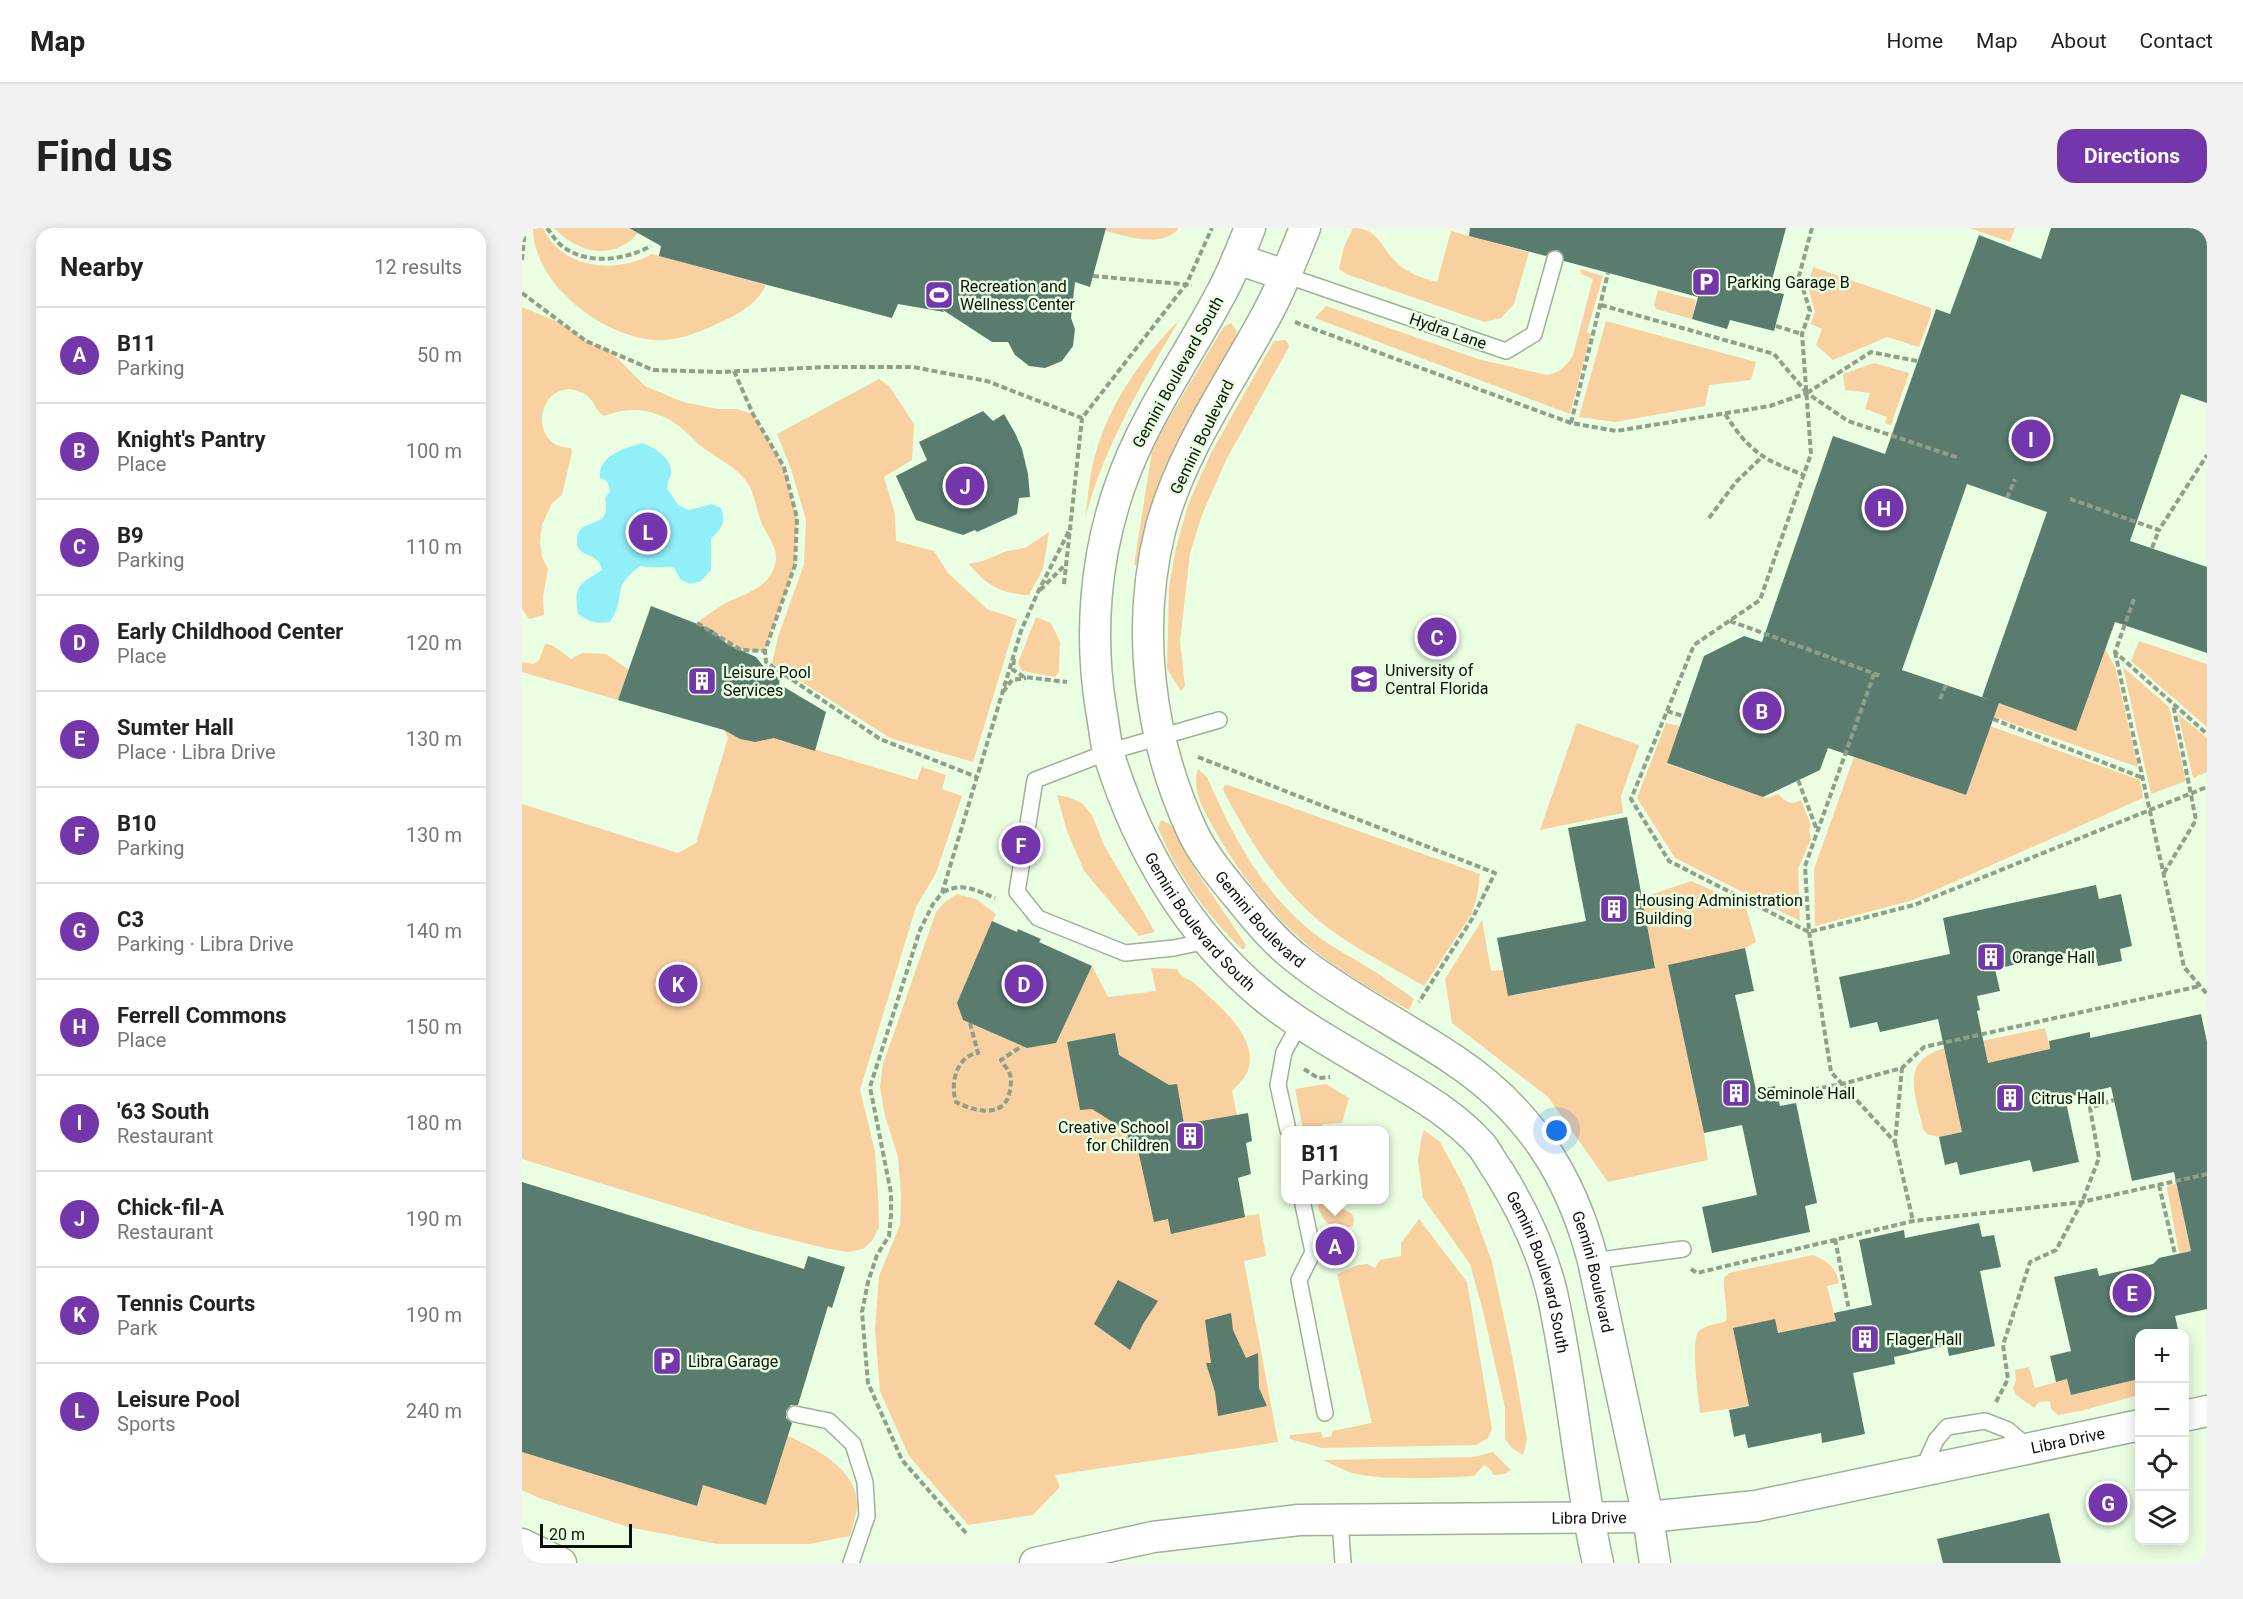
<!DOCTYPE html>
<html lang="en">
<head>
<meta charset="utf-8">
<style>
	:root { --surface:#fff; --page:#f2f2f2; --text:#222; --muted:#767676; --line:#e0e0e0; --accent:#7436ab }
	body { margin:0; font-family:Roboto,sans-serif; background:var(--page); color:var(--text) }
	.controls { position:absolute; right:18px; bottom:18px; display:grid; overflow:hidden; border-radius:12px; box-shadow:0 3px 15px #0003 }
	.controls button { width:54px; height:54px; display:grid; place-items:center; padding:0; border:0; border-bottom:2px solid var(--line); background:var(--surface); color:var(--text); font:30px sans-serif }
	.scale { position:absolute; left:18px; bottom:15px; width:92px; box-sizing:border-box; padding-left:6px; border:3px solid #0a1108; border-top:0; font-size:16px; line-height:21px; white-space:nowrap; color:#0a1108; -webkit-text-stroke:4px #eaffe2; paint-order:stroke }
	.you { position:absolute; left:1035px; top:903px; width:21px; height:21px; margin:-15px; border:4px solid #fff; border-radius:50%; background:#1a73e8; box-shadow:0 0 0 9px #1a73e833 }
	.badge { display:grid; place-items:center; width:39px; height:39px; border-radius:50%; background:var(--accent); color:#fff; font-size:20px; font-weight:700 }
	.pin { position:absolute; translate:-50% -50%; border:3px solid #fff; box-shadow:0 2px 6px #0006 }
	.popup { position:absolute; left:759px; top:898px; width:108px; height:78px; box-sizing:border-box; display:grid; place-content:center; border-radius:12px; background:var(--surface); filter:drop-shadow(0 2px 4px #0005); font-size:20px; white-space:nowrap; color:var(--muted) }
	.popup b { font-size:22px; color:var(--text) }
	.popup::after { content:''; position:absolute; left:50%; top:100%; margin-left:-12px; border:12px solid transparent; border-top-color:var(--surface) }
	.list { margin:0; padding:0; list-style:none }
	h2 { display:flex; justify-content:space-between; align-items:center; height:78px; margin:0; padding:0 24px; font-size:26px }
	h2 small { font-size:20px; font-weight:400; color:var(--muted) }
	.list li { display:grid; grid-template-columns:39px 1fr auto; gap:18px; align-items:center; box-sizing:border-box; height:96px; padding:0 24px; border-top:2px solid var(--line) }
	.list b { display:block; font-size:22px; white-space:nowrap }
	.list p { margin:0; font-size:20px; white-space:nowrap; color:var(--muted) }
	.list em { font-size:20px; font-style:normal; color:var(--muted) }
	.icon { flex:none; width:33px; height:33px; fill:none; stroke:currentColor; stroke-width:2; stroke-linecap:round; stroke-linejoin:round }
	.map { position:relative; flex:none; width:1685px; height:1335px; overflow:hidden; border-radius:18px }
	header { display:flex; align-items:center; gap:36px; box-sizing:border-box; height:84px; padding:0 30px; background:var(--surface); border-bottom:2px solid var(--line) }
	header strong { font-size:28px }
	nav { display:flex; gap:33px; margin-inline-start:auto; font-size:21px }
	.intro { display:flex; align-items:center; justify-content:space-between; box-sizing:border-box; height:144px; padding:0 36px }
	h1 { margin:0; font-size:42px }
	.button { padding:15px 27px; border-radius:18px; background:var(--accent); color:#fff; font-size:21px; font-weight:700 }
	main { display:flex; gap:36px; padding:0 36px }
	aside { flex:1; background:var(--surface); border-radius:18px; box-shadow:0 3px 15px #0003 }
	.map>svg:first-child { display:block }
</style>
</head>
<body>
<header>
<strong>Map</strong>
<nav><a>Home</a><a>Map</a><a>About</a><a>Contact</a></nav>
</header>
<div class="intro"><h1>Find us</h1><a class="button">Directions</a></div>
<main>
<aside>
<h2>Nearby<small>12 results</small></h2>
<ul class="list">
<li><span class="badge">A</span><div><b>B11</b><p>Parking</p></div><em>50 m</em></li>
<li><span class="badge">B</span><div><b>Knight's Pantry</b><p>Place</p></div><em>100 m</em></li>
<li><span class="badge">C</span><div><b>B9</b><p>Parking</p></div><em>110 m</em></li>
<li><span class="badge">D</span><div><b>Early Childhood Center</b><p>Place</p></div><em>120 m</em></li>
<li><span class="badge">E</span><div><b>Sumter Hall</b><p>Place · Libra Drive</p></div><em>130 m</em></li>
<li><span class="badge">F</span><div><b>B10</b><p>Parking</p></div><em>130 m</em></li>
<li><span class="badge">G</span><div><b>C3</b><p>Parking · Libra Drive</p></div><em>140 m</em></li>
<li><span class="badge">H</span><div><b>Ferrell Commons</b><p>Place</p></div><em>150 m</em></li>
<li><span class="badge">I</span><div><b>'63 South</b><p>Restaurant</p></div><em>180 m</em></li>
<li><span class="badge">J</span><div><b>Chick-fil-A</b><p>Restaurant</p></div><em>190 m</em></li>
<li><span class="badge">K</span><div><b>Tennis Courts</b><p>Park</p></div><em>190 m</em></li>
<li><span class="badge">L</span><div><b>Leisure Pool</b><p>Sports</p></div><em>240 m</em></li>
</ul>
</aside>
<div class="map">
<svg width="1685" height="1335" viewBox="0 0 1685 1335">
	<rect width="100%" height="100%" fill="#eaffe2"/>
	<!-- green -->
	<path fill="#f9d09f" d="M11,0H21C40,42 95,46 130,26L244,57C236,75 217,86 199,94C180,103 155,114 133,112C81,109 11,56 11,0Z
		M32,0H106L116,5C91,34 56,25 32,0Z
		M583,0H657C640,21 605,8 583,3Z
		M831,0C856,0 859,19 873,33C885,45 899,50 915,54L929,3L1007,24L992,76L979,90L962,94L824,46L817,41L822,19Z
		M1447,0H1493L1488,14Z
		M1291,39L1409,80V87L1397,119L1365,109L1311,132L1294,117L1300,101L1289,96L1293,83L1286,59Z
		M1058,41L1081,48L1065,104L1069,107L1048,186L793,90L804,78L956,131L1025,147C1038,145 1044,138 1051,127L1071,51L1059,46Z
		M1136,62L1174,72L1170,91L1134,81L1132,77Z
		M0,79L41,96L64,113L88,123L123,158L161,174L196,181H215L231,186L262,239L275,290L273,337L243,423L219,422L211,419L191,402L175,395C182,389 190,384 197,379C216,367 244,363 252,340C258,323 248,312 241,298C235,286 234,272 228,259C219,242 198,232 183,221C175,216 170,209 163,203C140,182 110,176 82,188C72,183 74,169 56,163C17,150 3,219 49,220L50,224L40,267L30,275L20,297L18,314L20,329L26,341L21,369L22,387L7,391L0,381Z
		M658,91C620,155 582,218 563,291C566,271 567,250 572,231C587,175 618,132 658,91Z
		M1084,93L1234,134L1229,152L1187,157L1183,178L1093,194L1057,189Z
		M709,95L715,103L714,109L650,224L624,294L616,337H612L630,223L643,197L698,105L703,98Z
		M763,112L766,115L767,119L704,232L680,287L668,325L658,413L663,458L659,463L645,441L647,359L654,319L667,274L689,225L752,113Z
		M1352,135L1387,145L1369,197L1363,195L1365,189L1343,181L1348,165L1323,162L1321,146Z
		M357,151L367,158L392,196L390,232L362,249L373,286L374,313L412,323L426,345L465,381L495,391L451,534L368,510L250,435L256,409L282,336L284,292L269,241L255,206Z
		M527,304L521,341L507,367C479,366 464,357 447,336L461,333L485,323L503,320Z
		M514,389L529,395L538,414L537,444L533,449L500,443L496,435Z
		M1617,413L1685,436V499L1609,433Z
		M23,416L30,417L49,431L60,425L84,426L107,442L96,472L0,444V434L12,436L17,432Z
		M1583,421L1593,439L1616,539L1472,489L1477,475L1554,502Z
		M1601,439L1647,479L1664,553L1629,566Z
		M1656,486L1685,510V544L1671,550Z
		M1055,495L1117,517L1099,568L1101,585L1018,602Z
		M1144,495L1158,498L1145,536L1244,570L1256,566C1264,573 1269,578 1279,572L1289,597L1287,602L1289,611L1276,641L1278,693L1153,630L1115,570Z
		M1468,498L1618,552L1621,570L1391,672L1293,698L1292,641L1332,529L1444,567Z
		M202,502L218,511L233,514L242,506L395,552L400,539L424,547L420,561L440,568L414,645L394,679L338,862L353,923L356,965L357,999L350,1013L341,1021L326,1024L303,1020L230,1002L0,931V576L156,625L174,615L206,510Z
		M676,541L685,549C709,604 736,657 782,697C804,717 830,729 855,745C867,753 880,762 892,771L887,782C857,766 828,749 801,729C755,695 720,650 692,601C682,582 669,563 676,541Z
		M706,557L958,646L955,669L949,687L902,758C863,735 819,714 786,683C749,649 724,605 701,562L702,558Z
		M535,567L546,569L560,575L570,587L582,617L633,704L617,708L562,643L545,603Z
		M639,592L648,596L651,600L670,637L724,717L722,721H720C684,686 655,646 636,600Z
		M1169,653L1223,677L1234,714L1151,759L1182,905L1186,932L1086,954L1026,869L930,795L923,751L960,692L969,743L981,742L986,768L1133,740L1120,670Z
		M435,666L454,671L474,686L435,775L441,792L500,818L523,817L528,805L547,786L570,738L586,769L634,763L629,740L655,741C658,749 665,750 672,755C694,775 740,810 725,845C722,851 715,858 710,863L715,887L716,950L723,988L737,986L744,1028L722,1033L756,1214L533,1247L538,1259L511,1287L446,1297L387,1228L358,1163L353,1101L357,1048L378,997L379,968L376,929L363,888L358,859L361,836L414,684L423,674Z
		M1523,800L1528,821L1440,904L1417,909L1405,906L1401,901C1394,868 1377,834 1420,821Z
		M804,856L827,870L820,895L801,896L796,902H781L773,861Z
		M902,902L918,914L943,960L970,1034L990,1127L1005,1211L1001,1227L990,1220L983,1211V1180L961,1083L948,1036L901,970L896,932L899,912Z
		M1685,948V951L1655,958L1669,1023L1657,1025L1645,960L1647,957Z
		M795,972H806L830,986L832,991L831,998L818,1002C802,996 798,988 795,972Z
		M897,991L945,1054L970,1201L966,1210L954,1217L800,1220L768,1211V1207L799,1204L801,1210L810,1208V1203L850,1195L815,1046L836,1037L845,1036L853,1040L858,1032L879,1028V1015Z
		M1291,1027C1305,1033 1314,1039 1317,1055L1305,1058L1314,1093L1256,1105L1227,1178L1178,1185C1177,1170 1167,1110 1178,1102C1184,1097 1197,1096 1204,1093C1206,1078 1201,1065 1202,1050L1207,1045Z
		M1507,1139L1513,1160L1545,1151L1549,1167L1617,1151V1167L1558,1183L1536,1187L1529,1181L1528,1173L1517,1174L1512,1180L1494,1167L1491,1160L1494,1152L1493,1142Z
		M266,1208C293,1220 335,1241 335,1276C335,1287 330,1298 328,1308L287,1316H195L106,1299L17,1270L0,1262V1224L175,1278L181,1257L244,1277Z
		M971,1224L989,1242L983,1246L972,1247L967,1240L962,1237L952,1248C920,1250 871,1252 840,1247C826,1245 813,1238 801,1232L952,1229Z"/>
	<!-- water -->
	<path fill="#90eff9" d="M121,215C132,220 152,231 149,246C148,251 145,255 145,260L156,277L167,282L190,276L199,280C204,295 200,300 189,311V342L179,353L168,356L158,351L152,339C141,338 131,341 119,338C87,359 106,368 88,394C75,396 67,394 56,386C51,357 58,356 80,342C79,339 78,335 76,333C67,325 53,326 55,311C57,287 91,304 83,270L88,263L85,253L78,250C76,227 103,220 121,215Z"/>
	<!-- building -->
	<path fill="#597c6f" d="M107,0H584L568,59L553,54L549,90L553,101L551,118L540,133L523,140L507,138L493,127L486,114H470L421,82L422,84L376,76L370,90L137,28L139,18Z
		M948,0H1264L1247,63L1262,66L1252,103L1208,92L1205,101L1170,91L1176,69L1042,33L1040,25L1035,22L1027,24L1024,28L947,8Z
		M1529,0H1685V175L1659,166L1608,313L1685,339V425L1593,394L1554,503L1460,469L1525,284L1445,256L1380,442L1477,475L1444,567L1306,520L1298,542L1241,569L1145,535L1182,428L1222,408L1240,414L1311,208L1363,226L1414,81L1428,86L1457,7L1519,31Z
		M461,183L471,193L482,186L493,205L500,221L506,246L508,269L497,270L495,286L455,304L453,302L441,307L394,292L374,248L405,232L397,214Z
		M129,378L191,402L205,416L234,429L242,439L258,451L257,456L304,484L293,523L252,510L233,514L218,511L202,502L96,472Z
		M1105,589L1133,740L986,768L975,710L1064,693L1046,600Z
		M1574,657L1577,671L1599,666L1610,718L1598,721L1600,733L1576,738L1572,719L1473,741L1478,763L1455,768L1458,782L1455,783L1466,835L1528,821L1527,813L1568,804V810L1679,786L1685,814V1081L1653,1088L1657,1106H1617V1151L1549,1167L1545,1151L1534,1154L1528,1128L1549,1123L1532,1049L1575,1040L1577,1048L1631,1036L1637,1030L1669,1023L1652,944L1610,953L1589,859L1543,870L1557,934L1511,944L1508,932L1438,947L1435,934L1423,937L1417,909L1440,904L1416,791L1358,804L1355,794L1328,800L1317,749L1428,726L1421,690Z
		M470,693L495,704L496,701L519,711L517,714L570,738L534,815L505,820L441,792L435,775Z
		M1223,720L1232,763L1213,767L1234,862L1253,858L1258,878L1274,875L1295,975L1283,978L1288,1004L1190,1025L1180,979L1235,967L1220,897L1182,905L1146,737Z
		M593,805L597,827L647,857L655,856L662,896L726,885L730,913L724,915L729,946L716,950L723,989L649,1006L646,991L632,994L616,922L608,924L605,903L570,881L558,882L545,814Z
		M0,954L282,1041L286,1028L323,1039L310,1080L306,1078L276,1177H269L264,1183V1190L270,1195L244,1277L181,1257L175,1278L0,1224Z
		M1457,995L1460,1009L1472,1007L1479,1039L1458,1043L1473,1118L1427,1128L1425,1117L1372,1129L1373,1136L1331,1145L1343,1206L1300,1215L1299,1205L1226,1220L1223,1206L1212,1209L1207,1182L1227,1178L1211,1100L1253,1091L1256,1105L1314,1093L1312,1085L1350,1077L1337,1012L1382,1002L1383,1010Z
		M596,1052L636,1073L621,1096L608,1122L572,1096Z
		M709,1085L711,1102L724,1130L736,1125L737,1160L745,1178L696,1188L693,1164L684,1135H689L683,1092Z
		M1527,1285L1539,1335H1421L1415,1311Z"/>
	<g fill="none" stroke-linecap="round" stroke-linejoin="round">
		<!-- service casing -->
		<g stroke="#9db196" stroke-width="18">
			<path id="service" d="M763,47L984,123L1012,106L1033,31
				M685,713L652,720L603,725L516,690L495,664L513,552L586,524L697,492
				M766,902L756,857L762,824L778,795
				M780,972L791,1024L777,1052L803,1185
				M1071,1033L1161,1021
				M273,1186L307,1193L331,1216L343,1254L345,1288L329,1335
				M1400,1243L1414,1212L1425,1199L1463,1193L1486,1202L1508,1221
				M818,1292L821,1335"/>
		</g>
		<!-- minor casing -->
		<g stroke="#9db196" stroke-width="33">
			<g id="minor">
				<path id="s1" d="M728,0C718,24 709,49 696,71C663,133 621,191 598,258C573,329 567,407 579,481C582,496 583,513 587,527C616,620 666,706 741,768C775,796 815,818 852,840C890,863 930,884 960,918C966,926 971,936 977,944C1000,981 1020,1023 1030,1065C1050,1154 1056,1246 1076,1335"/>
				<path id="s2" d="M783,0C771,29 760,59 745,86C708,155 660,222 639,299C613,400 627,511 671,605C683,630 704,654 722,676C739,697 757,718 779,734C827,771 882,798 932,832C1006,881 1049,947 1071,1033L1126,1289L1133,1335"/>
				<path d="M715,31L763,47"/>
				<path d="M1662,1188L1685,1183"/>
				<path d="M0,1316L39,1335"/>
				<path id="s3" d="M513,1335L631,1309L777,1292L1126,1289L1234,1278L1618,1197"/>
			</g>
		</g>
		<!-- path -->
		<path stroke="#909f8a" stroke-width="4" stroke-dasharray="6 3" stroke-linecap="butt" d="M25,0C30,6 34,14 40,18C66,38 103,32 129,18
			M1290,0L1277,48L1288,83L1280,106L1289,226L1238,372L1172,417L1109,571L1147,633L1287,704L1392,677L1685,559
			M0,32L3,0
			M571,48L670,57
			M0,65L64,113L131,142L198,144L304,139H391L465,153L560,190L665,55L690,0
			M1079,77L1252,126L1285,165
			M773,94L1049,195L1094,203L1248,178L1285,165L1326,193L1437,230
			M1254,98L1280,106
			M212,143L231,186L262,239L275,290L273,337L243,423L244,434L358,511L455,549
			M1285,165L1349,124L1395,133
			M1203,186C1228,224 1240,231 1282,247
			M1049,195L1086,45
			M1485,270L1493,251
			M1548,271L1637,302L1685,227
			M1187,290L1214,254L1240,229
			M1630,320L1637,302
			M542,356L560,190
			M518,362L544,336
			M1612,371L1593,424L1685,506
			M1208,393L1359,448
			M175,395L219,422L243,423
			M1593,424L1662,739L1685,766
			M492,431L491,442L502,449L545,454
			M1352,446L1283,638L1287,704L1309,844L1373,914L1380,840
			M481,464L490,452L504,450
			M1418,471L1424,457
			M1145,483L1161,488
			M1471,491L1621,550
			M676,529L973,645L950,691L897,774
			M1276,552L1295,602
			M1642,645L1674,592L1651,476
			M421,664C442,654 453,662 473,670
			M448,795L456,825C434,828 428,856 434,874C451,883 484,892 488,862C489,856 490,850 487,844C485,840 481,836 479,832L500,818
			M782,841L796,850L808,849
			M1256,868L1320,856L1380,840L1402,819L1678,758
			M1373,914L1391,993
			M1637,957L1653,1026
			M1313,1011L1327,1082
			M1169,1041L1175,1045L1391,993L1560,974L1685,946
			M1474,1174L1486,1151L1481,1117L1508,1034L1534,1022L1560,974L1577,930L1568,880L1592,872
			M444,1305L380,1232L346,1155L340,1084L346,1054L355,1027L367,1008L369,987V965L348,859L398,702L411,676L420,665L499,403L516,364L549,299"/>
		<!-- service -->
		<use href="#service" stroke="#fff" stroke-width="15"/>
		<!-- minor -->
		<use href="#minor" stroke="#fff" stroke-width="30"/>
	</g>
	<!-- icons -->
	<defs>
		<g id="parking-square" transform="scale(1.5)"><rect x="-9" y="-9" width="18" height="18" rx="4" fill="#7436ab" stroke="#eaffe2"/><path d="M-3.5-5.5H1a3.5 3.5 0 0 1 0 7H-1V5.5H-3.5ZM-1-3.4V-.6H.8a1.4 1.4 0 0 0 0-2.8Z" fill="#fff"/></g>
		<g id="stadium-square" transform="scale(1.5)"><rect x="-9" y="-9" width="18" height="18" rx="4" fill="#7436ab" stroke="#eaffe2"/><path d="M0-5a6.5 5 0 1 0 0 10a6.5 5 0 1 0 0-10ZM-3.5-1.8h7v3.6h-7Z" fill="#fff"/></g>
		<g id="university-square" transform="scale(1.5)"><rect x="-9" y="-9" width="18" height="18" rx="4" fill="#7436ab" stroke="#eaffe2"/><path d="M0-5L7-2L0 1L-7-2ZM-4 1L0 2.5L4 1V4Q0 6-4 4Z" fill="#fff"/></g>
		<g id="building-square" transform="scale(1.5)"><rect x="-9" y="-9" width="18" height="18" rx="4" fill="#7436ab" stroke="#eaffe2"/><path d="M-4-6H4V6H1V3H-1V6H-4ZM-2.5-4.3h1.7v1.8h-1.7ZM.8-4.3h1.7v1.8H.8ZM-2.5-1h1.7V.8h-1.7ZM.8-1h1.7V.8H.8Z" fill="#fff"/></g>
	</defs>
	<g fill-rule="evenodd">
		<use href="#parking-square" x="1184" y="54"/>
		<use href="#stadium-square" x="417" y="67"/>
		<use href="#university-square" x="842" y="451"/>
		<use href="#building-square" x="180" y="453"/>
		<use href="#building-square" x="1092" y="681"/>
		<use href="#building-square" x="1469" y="729"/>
		<use href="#building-square" x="1214" y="865"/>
		<use href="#building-square" x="1488" y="870"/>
		<use href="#building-square" x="668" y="908"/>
		<use href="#building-square" x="1343" y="1111"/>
		<use href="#parking-square" x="145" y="1133"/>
	</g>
	<g text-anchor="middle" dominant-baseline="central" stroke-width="5" stroke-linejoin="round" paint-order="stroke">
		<!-- poi labels -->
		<g font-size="16" fill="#0a1108" stroke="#eaffe2" text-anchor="start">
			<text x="1205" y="54">Parking Garage B</text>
			<text x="438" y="58">Recreation and<tspan x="438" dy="18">Wellness Center</tspan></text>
			<text x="863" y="442">University of<tspan x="863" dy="18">Central Florida</tspan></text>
			<text x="201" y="444">Leisure Pool<tspan x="201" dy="18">Services</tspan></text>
			<text x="1113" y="672">Housing Administration<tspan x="1113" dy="18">Building</tspan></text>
			<text x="1490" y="729">Orange Hall</text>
			<text x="1235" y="865">Seminole Hall</text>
			<text x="1509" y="870">Citrus Hall</text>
			<text x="647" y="899" text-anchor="end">Creative School<tspan x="647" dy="18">for Children</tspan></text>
			<text x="1364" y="1111">Flager Hall</text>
			<text x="166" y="1133">Libra Garage</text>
		</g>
		<!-- street labels -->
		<g font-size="16" fill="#0a1108" stroke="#eaffe2">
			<text transform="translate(926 103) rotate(19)">Hydra Lane</text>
			<text transform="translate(656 144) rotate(-61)">Gemini Boulevard South</text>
			<text transform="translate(680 209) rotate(-64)">Gemini Boulevard</text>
			<text stroke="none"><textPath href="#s2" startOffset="756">Gemini Boulevard</textPath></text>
			<text stroke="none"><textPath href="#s1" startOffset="754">Gemini Boulevard South</textPath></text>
			<text stroke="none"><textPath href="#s2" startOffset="1258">Gemini Boulevard</textPath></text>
			<text stroke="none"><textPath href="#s1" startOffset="1258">Gemini Boulevard South</textPath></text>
			<text stroke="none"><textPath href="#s3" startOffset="1044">Libra Drive</textPath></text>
			<text stroke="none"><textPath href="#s3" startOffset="558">Libra Drive</textPath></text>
		</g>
	</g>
</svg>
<div class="controls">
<button>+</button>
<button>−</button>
<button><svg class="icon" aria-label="locate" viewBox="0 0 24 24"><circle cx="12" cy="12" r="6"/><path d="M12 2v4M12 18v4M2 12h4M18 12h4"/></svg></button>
<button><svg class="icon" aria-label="layers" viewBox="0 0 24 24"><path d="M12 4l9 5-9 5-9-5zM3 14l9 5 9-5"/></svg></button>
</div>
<div class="scale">20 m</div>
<div class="you"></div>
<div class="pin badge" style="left:813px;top:1018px">A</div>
<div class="popup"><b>B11</b>Parking</div>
<div class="pin badge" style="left:1240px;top:483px">B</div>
<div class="pin badge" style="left:915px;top:409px">C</div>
<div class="pin badge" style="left:502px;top:756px">D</div>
<div class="pin badge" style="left:1610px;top:1065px">E</div>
<div class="pin badge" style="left:499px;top:617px">F</div>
<div class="pin badge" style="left:1586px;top:1275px">G</div>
<div class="pin badge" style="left:1362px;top:280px">H</div>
<div class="pin badge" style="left:1509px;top:211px">I</div>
<div class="pin badge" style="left:443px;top:258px">J</div>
<div class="pin badge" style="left:156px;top:756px">K</div>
<div class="pin badge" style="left:126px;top:304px">L</div>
</div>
</main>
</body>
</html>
